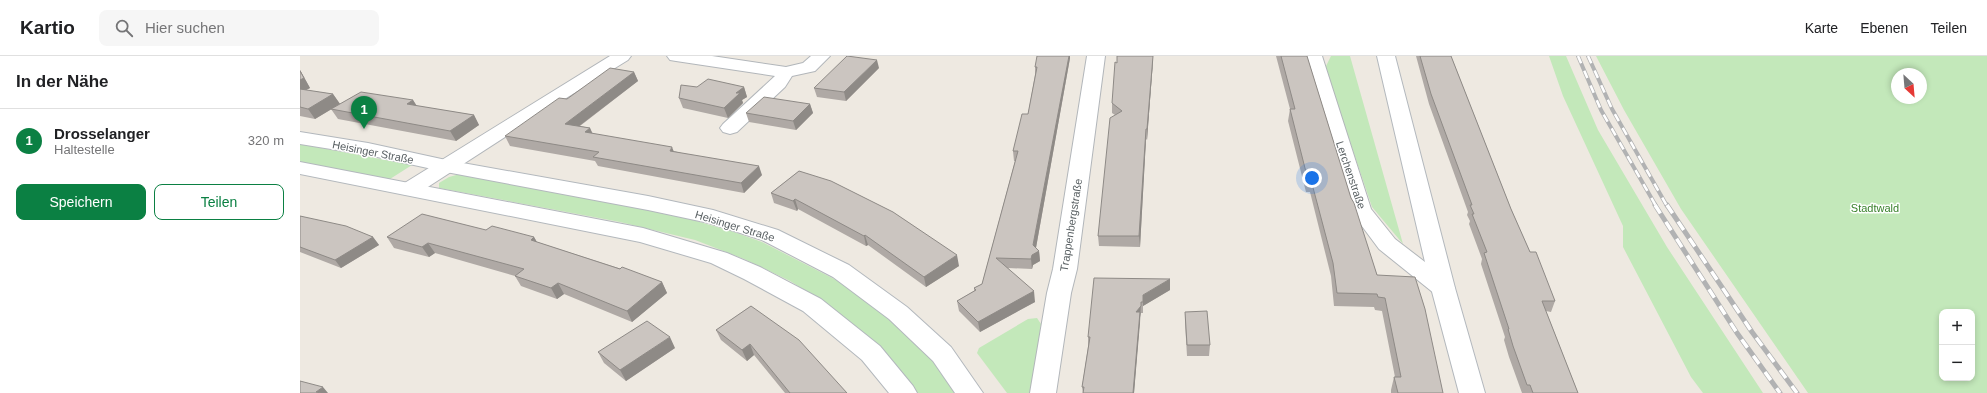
<!DOCTYPE html>
<html lang="de">
<head>
<meta charset="utf-8">
<style>
	:root { --surface:#fff; --page:#f6f6f6; --text:#202124; --muted:#757577; --line:#e0e0e0; --accent:#0b8043 }
	body { margin:0; font-family:Arial,sans-serif; background:var(--page); color:var(--text) }
	.controls { position:absolute; right:12px; bottom:12px; display:grid; overflow:hidden; border-radius:8px; box-shadow:0 2px 6px #0003 }
	.controls button { width:36px; height:36px; display:grid; place-items:center; padding:0; border:0; border-bottom:1px solid var(--line); background:var(--surface); color:var(--text); font:20px sans-serif }
	.compass { position:absolute; left:1591px; top:12px; width:36px; height:36px; border-radius:50%; background:var(--surface); box-shadow:0 2px 6px #0003; rotate:154deg }
	.you { position:absolute; left:1012px; top:122px; width:14px; height:14px; margin:-10px; border:3px solid #fff; border-radius:50%; background:#1a73e8; box-shadow:0 0 0 6px #1a73e833 }
	.badge { display:grid; place-items:center; width:26px; height:26px; border-radius:50%; background:var(--accent); color:#fff; font-size:13px; font-weight:700 }
	.pin { position:absolute; translate:-50% -33px; filter:drop-shadow(0 1px 2px #0008) }
	.pin::after { content:''; position:absolute; top:21px; width:14px; height:12px; background:inherit; clip-path:polygon(0 0,100% 0,50% 100%) }
	.list { margin:0; padding:0; list-style:none }
	h2 { display:flex; justify-content:space-between; align-items:center; height:52px; margin:0; padding:0 16px; font-size:17px }
	h2 small { font-size:13px; font-weight:400; color:var(--muted) }
	.list li { display:grid; grid-template-columns:26px 1fr auto; gap:12px; align-items:center; box-sizing:border-box; height:64px; padding:0 16px; border-top:1px solid var(--line) }
	.list b { display:block; font-size:15px; white-space:nowrap }
	.list p { margin:0; font-size:13px; white-space:nowrap; color:var(--muted) }
	.list em { font-size:13px; font-style:normal; color:var(--muted) }
	.actions { display:flex; gap:8px; padding:12px 16px }
	.actions a { flex:1; padding:9px 0; border:1px solid var(--accent); border-radius:8px; text-align:center; font-size:14px; color:var(--accent) }
	.actions .main { background:var(--accent); color:#fff }
	.icon { flex:none; width:22px; height:22px; fill:none; stroke:currentColor; stroke-width:2; stroke-linecap:round; stroke-linejoin:round }
	.map { position:relative; flex:none; width:1687px; height:337px; overflow:hidden }
	header { display:flex; align-items:center; gap:24px; box-sizing:border-box; height:56px; padding:0 20px; background:var(--surface); border-bottom:1px solid var(--line) }
	header strong { font-size:19px }
	nav { display:flex; gap:22px; margin-inline-start:auto; font-size:14px }
	.search { width:280px; height:36px; background:var(--page); display:flex; align-items:center; gap:10px; box-sizing:border-box; padding:0 14px; border-radius:8px; color:var(--muted); font-size:15px }
	main { display:flex }
	aside { flex:1; background:var(--surface) }
	.map>svg:first-child { display:block }
</style>
</head>
<body>
<header>
<strong>Kartio</strong>
<div class="search"><svg class="icon" aria-label="search" viewBox="0 0 24 24"><circle cx="10" cy="10" r="6"/><path d="M15 15l6 6"/></svg>Hier suchen</div>
<nav><a>Karte</a><a>Ebenen</a><a>Teilen</a></nav>
</header>
<main>
<aside>
<h2>In der Nähe<small></small></h2>
<ul class="list">
<li><span class="badge">1</span><div><b>Drosselanger</b><p>Haltestelle</p></div><em>320 m</em></li>
</ul>
<div class="actions"><a class="main">Speichern</a><a>Teilen</a></div>
</aside>
<div class="map">
<svg width="1687" height="337" viewBox="0 0 1687 337">
	<rect width="100%" height="100%" fill="#eee9e1"/>
	<!-- green -->
	<path fill="#c3e8ba" fill-rule="evenodd" d="M1031,0H1050L1103,188L1072,151L1025,12Z
		M1249,0H1266L1298,74L1367,191L1463,337H1403L1391,321L1323,191V170L1263,40Z
		M1296,0H1687V337H1508L1381,153L1324,54ZM1597,18H1621V42H1597ZM1642,256H1672V322H1642Z
		M0,88L112,109L90,123L0,106Z
		M160,118L379,160L431,175L462,186L542,227L576,251L632,303L659,337H616L522,245L490,225L444,203L395,184L320,166L139,132V127L149,121Z
		M737,262L741,268L731,337H707L677,297L679,292L728,263Z"/>
	<g fill="none" stroke-linecap="round" stroke-linejoin="round">
		<!-- minor casing -->
		<g stroke="#b2b6ba" stroke-width="2">
			<path id="minor" d="M310,0H331L328,4L245,55L117,138L110,139L103,138L100,133L103,128Z
				M367,0H412L486,11L503,7L511,0H530L515,15L492,20L485,31L437,76L430,78L423,76L420,72L423,68L475,20L376,5L370,4Z
				M787,0H805L777,213L771,237L756,337H730L747,237L753,213Z
				M1004,0H1022L1071,153L1095,183L1151,226L1155,232L1151,238L1143,240L1135,238L1079,193L1050,154Z"/>
		</g>
		<!-- secondary casing -->
		<g stroke="#b3b8bd" stroke-width="2">
			<path id="secondary" d="M1077,0H1095L1155,232L1185,337H1159L1131,232Z
				M0,76L68,87L146,104L348,140L413,154L478,174L549,209L607,251L651,291L683,337H655L633,305L589,263L533,221L462,184L409,167L348,154L146,116L68,99L0,88Z
				M0,106L343,172L427,197L460,211L521,243L580,290L613,330L617,337H589L562,304L503,255L444,223L411,207L340,186L0,118Z"/>
		</g>
		<!-- minor -->
		<use href="#minor" fill="#fff" fill-rule="evenodd"/>
		<!-- secondary -->
		<use href="#secondary" fill="#fff" fill-rule="evenodd"/>
		<!-- rail-far1 casing -->
		<g stroke="#b1b2b3" stroke-width="4">
			<path id="rail-far1" d="M1278,0L1301,54L1356,150
				M1288,0L1312,53L1367,150"/>
		</g>
		<!-- rail casing -->
		<g stroke="#b1b2b3" stroke-width="5">
			<path id="rail" d="M1355,149L1437,277L1480,337
				M1367,149L1452,276L1497,337"/>
		</g>
		<!-- rail-far1 -->
		<use href="#rail-far1" stroke="#fff" stroke-width="2.5" stroke-dasharray="8" stroke-linecap="butt"/>
		<!-- rail -->
		<use href="#rail" stroke="#fff" stroke-width="3.5" stroke-dasharray="10" stroke-linecap="butt"/>
	</g>
	<!-- wall -->
	<path fill="#afa9a5" d="M976,0H1007L1051,142L1077,219L1143,337H1091V334L1094,321H1095L1082,255L1075,254L1074,251L1034,250L1031,220L1010,136H1006L988,65L990,53Z
		M1116,0H1151L1211,153L1230,196L1255,245L1251,256L1246,255L1278,337H1222L1209,301L1204,284L1205,281L1181,208L1182,203L1169,168L1170,165L1167,159L1168,156L1129,48Z
		M770,2L736,192L739,195L740,205L733,209L732,213L708,212L735,246L680,276L659,255L657,245L674,235V232L682,228L715,105H714L713,95L728,58L735,19V11Z
		M853,5L847,84L846,83L840,191L799,190L798,180L815,59L812,57V47Z
		M579,12L546,45L517,41L514,32Z
		M0,14L10,32L6,34L33,38L40,48L15,63L0,60Z
		M334,16L338,25L280,70L290,72L293,78L374,95L462,119L444,137L298,110L295,105L210,90L205,80Z
		M397,31H444L447,41L442,44L443,47L428,62L383,52L379,42Z
		M113,44L117,50L174,59L179,69L156,85L38,63L31,53Z
		M510,48L513,57L496,74L449,66L446,57Z
		M499,115L659,210L626,231L568,189L566,190L498,153L497,155L474,147L471,137Z
		M0,160L73,181L79,189L41,212L0,196Z
		M186,174L234,181L237,186L362,226L367,237L332,266L264,238L257,243L221,230L215,220L135,197L129,201L94,192L87,181Z
		M870,223V234L843,250V257H841L840,261L834,337H783L782,331L788,291V281Z
		M451,250L547,337H485L454,299L447,305L421,284L416,274Z
		M885,256L910,289L909,300H887L885,266Z
		M375,292L326,325L304,307L298,296Z"/>
	<!-- shaded-wall -->
	<path fill="#8e8a86" d="M769,0H770V2L735,197L739,195L740,205L733,209L732,213L731,203L733,189Z
		M853,0V5L847,84V73Z
		M577,4L579,12L546,45L544,36Z
		M0,14L10,32L0,37Z
		M334,16L338,25L270,77L265,68Z
		M444,31L447,41L442,44L443,47L428,62L424,52L436,37Z
		M33,38L40,48L15,63L8,53Z
		M113,44L119,54L107,48Z
		M510,48L513,57L496,74L493,65Z
		M174,59L179,69L156,85L150,75Z
		M290,72L294,82L285,76Z
		M846,73V83L840,191L839,180Z
		M372,91L376,101L370,95Z
		M459,110L462,119L444,137L441,127Z
		M495,143L498,153L497,155L493,145Z
		M565,179L568,189L566,190L564,180Z
		M73,181L79,189L41,212L35,204Z
		M234,181L240,192L231,184Z
		M128,187L135,197L129,201L122,191Z
		M657,199L659,210L626,231L624,221Z
		M870,223V234L843,250V257V239Z
		M362,226L367,237L332,266L327,255Z
		M258,227L264,238L257,243L251,232Z
		M734,235L735,246L680,276L678,266Z
		M841,246L840,267L834,337H833L836,256Z
		M370,281L375,292L326,325L320,314Z
		M450,288L454,299L447,305L442,294Z
		M23,331L28,337H17L16,336Z"/>
	<!-- building -->
	<path fill="#cbc5c0" stroke="#8e8a86" d="M547,0L577,4L544,36L514,32Z
		M737,0H769L733,189L739,195L732,199L731,203L696,202L734,235L678,266L657,245L676,234L674,232L682,228L718,95H713L722,58H728L737,11H735Z
		M817,0H853L847,73H846L839,180H798L810,62L822,55L812,47L815,6L817,7Z
		M981,0H1007L1051,142L1054,147L1077,219L1115,221L1125,253L1143,337H1098L1094,321H1101L1085,242L1078,241L1077,238L1037,237L1033,207L1011,124H1008L990,53H995Z
		M1120,0H1151L1211,153L1230,196H1236L1255,245H1242L1278,337H1233L1230,329H1227L1213,290L1208,273H1209L1184,197L1187,196L1172,158H1174L1170,149H1172L1131,38Z
		M310,12L334,16L265,68L290,72L285,76L372,91L370,95L459,110L441,127L293,101L299,96L205,80L259,42L267,43Z
		M0,15L4,22L0,24Z
		M408,23L444,31L436,37H440L424,52L379,42L381,29L397,31Z
		M0,33L33,38L8,53L0,51Z
		M61,36L113,44L107,48L174,59L150,75L31,53Z
		M464,41L510,48L493,65L446,57Z
		M499,115L531,125L593,156L657,199L624,221L565,179L564,180L495,143L493,145L471,137Z
		M122,158L186,174L192,170L234,181L231,184L320,213L322,211L362,226L327,255L258,227L251,232L215,220L224,213L128,187L122,191L87,181Z
		M0,160L46,170L73,181L35,204L0,191Z
		M794,222L870,223L843,239V246H841V250L836,256H840L833,337H783L784,331H782L790,281H788Z
		M451,250L499,284L547,337H490L450,288L442,294L416,274Z
		M907,255L910,289H887L885,256Z
		M347,265L370,281L320,314L298,296Z
		M0,325L23,331L16,336L21,337H0Z"/>
	<g text-anchor="middle" dominant-baseline="central" stroke-width="3" stroke-linejoin="round" paint-order="stroke">
		<!-- street labels -->
		<g font-size="11" fill="#596063" stroke="#fff">
			<text transform="translate(73 96) rotate(11)">Heisinger Straße</text>
			<text transform="translate(1051 119) rotate(71)">Lerchenstraße</text>
			<text transform="translate(771 169) rotate(-81)">Trappenbergstraße</text>
			<text transform="translate(435 170) rotate(17)">Heisinger Straße</text>
		</g>
		<!-- park labels -->
		<g font-size="11" fill="#38812b" stroke="#fff">
			<text x="1575" y="152">Stadtwald</text>
		</g>
	</g>
</svg>
<div class="controls">
<button>+</button>
<button>−</button>
</div>
<svg class="compass" viewBox="-18 -18 36 36"><path d="M0-13l5 13h-10z" fill="#e53935"/><path d="M0 13l5-13h-10z" fill="#757577"/></svg>
<div class="you"></div>
<div class="pin badge" style="left:64px;top:73px">1</div>
</div>
</main>
</body>
</html>
